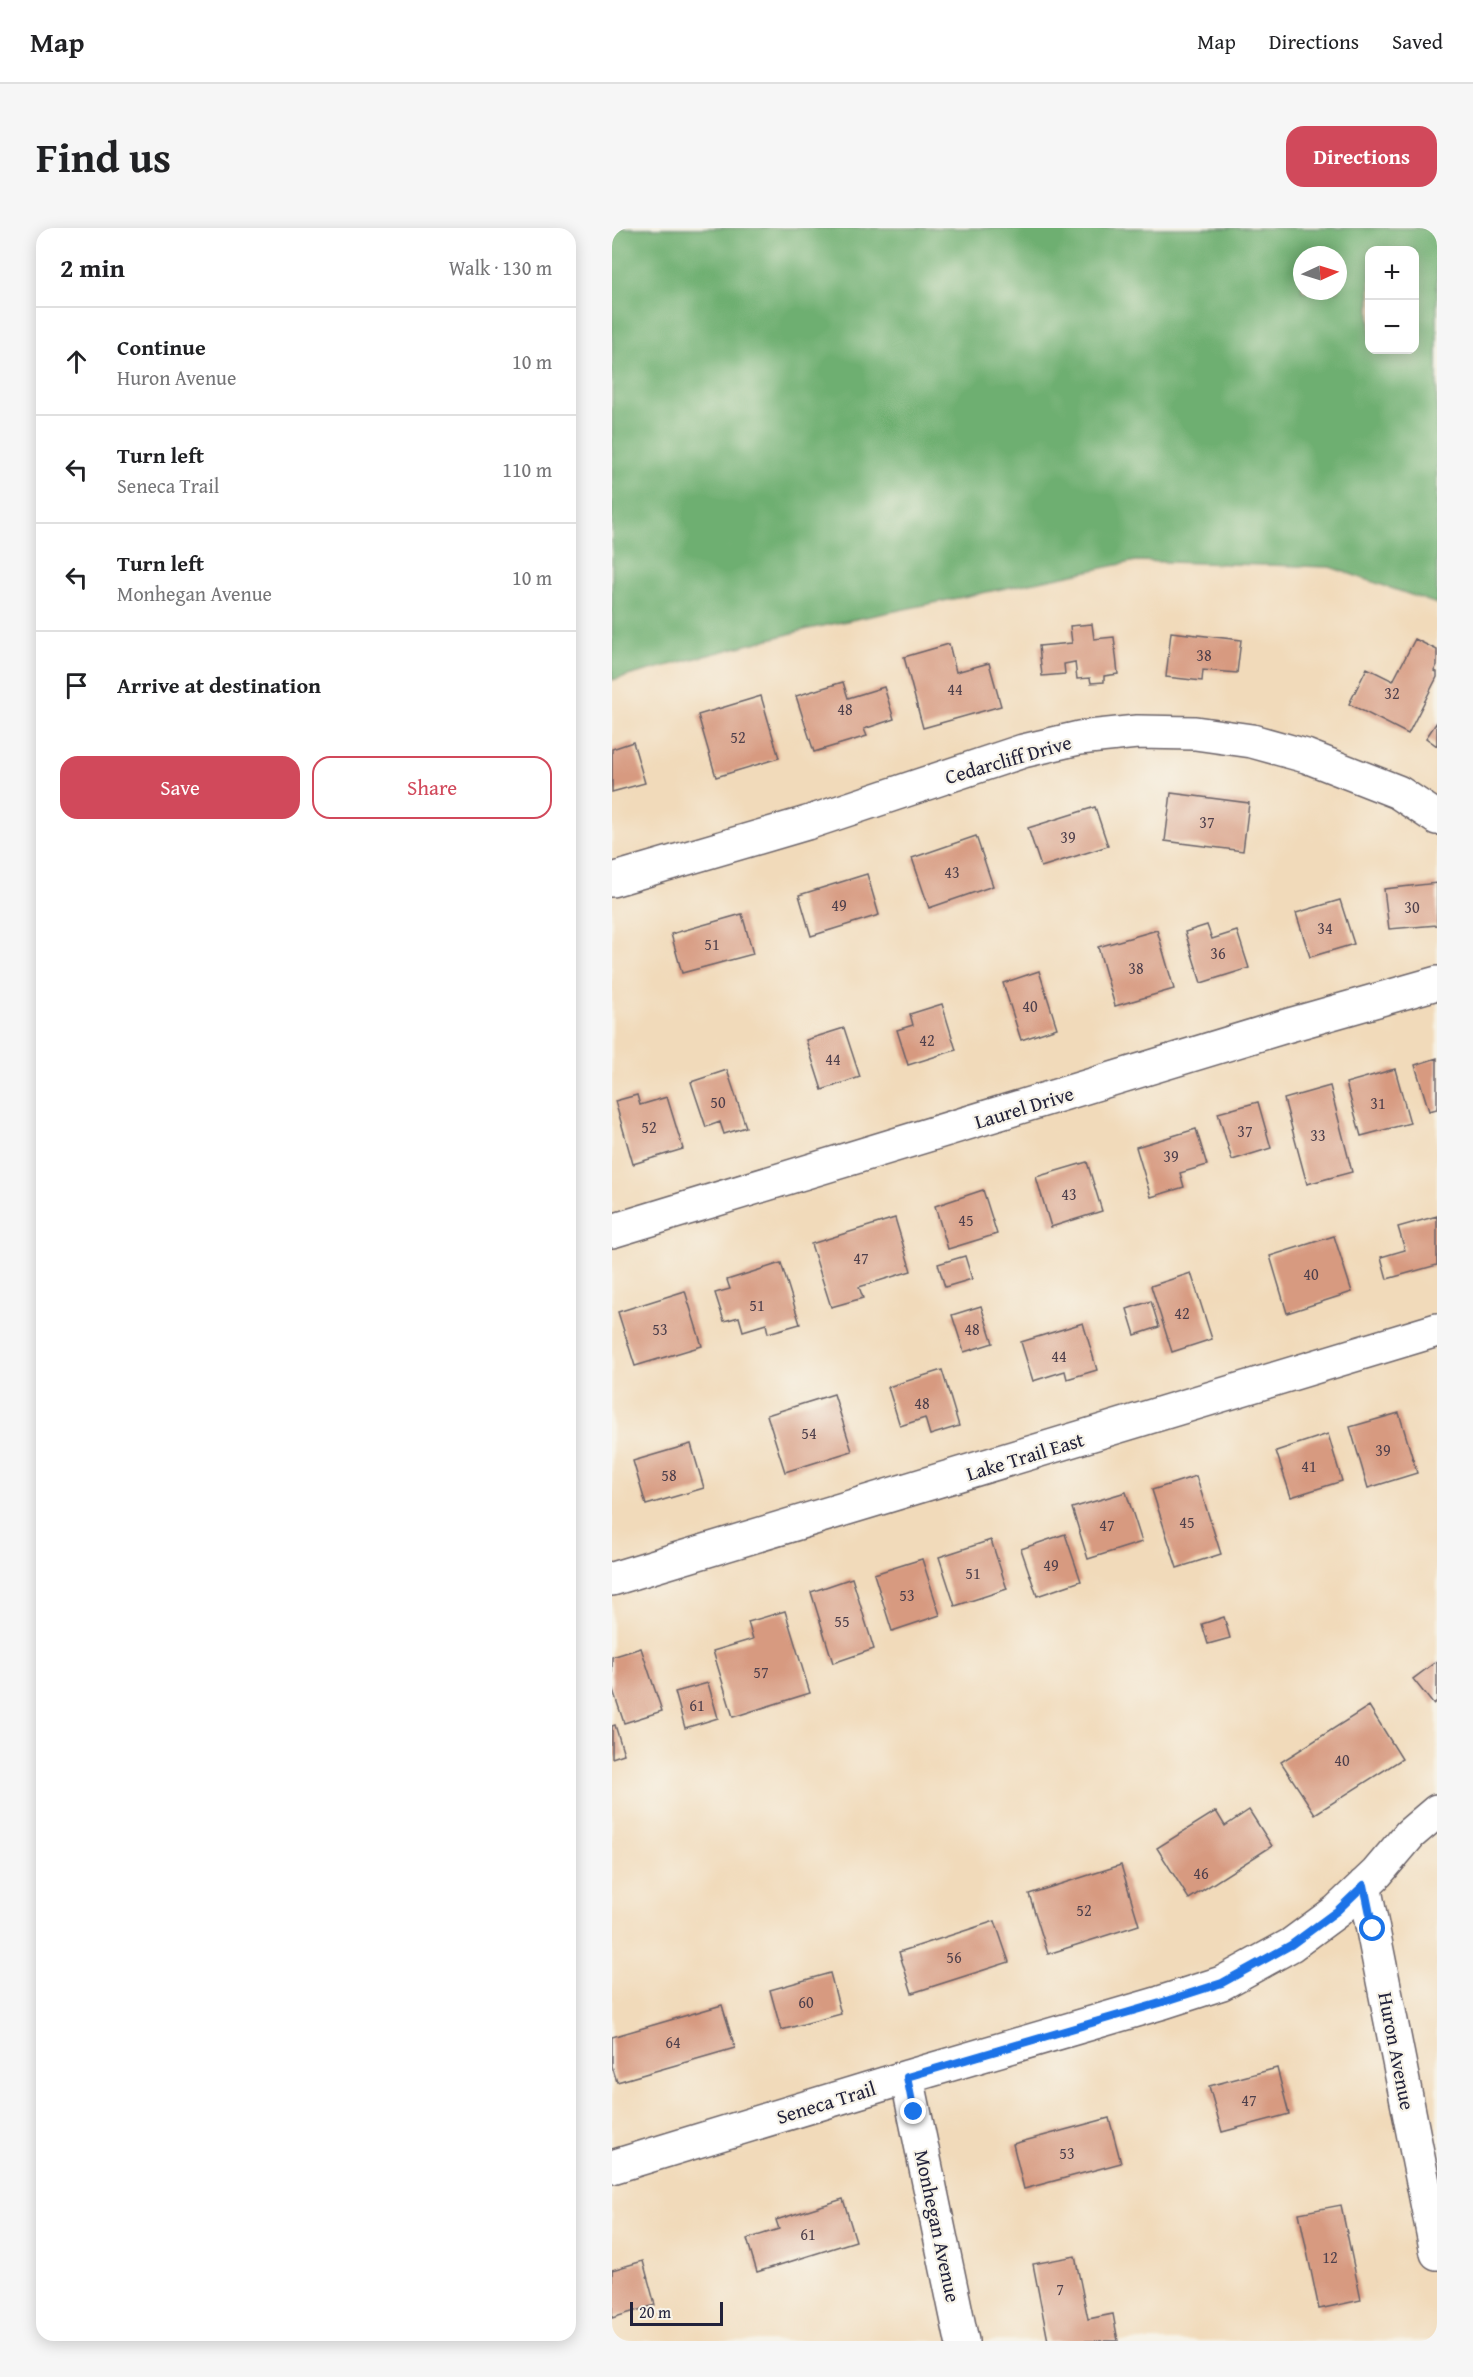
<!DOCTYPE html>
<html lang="en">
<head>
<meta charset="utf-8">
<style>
	:root { --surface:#fff; --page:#f6f6f6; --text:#202124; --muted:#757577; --line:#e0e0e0; --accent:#d1495b }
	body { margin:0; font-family:"Gentium Book Plus",serif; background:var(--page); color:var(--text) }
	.controls { position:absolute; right:18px; top:18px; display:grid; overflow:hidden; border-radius:12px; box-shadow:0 3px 15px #0003 }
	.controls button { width:54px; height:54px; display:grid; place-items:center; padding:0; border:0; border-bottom:2px solid var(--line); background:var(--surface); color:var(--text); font:30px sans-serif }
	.compass { position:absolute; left:681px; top:18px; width:54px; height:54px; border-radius:50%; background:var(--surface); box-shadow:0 3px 15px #0003; rotate:86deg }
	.scale { position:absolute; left:18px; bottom:15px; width:93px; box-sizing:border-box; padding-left:6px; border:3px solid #22223b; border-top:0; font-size:16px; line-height:21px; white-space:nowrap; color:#22223b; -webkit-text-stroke:4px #f7f3e8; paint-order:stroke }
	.stop { position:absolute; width:18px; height:18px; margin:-14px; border:4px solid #1a73e8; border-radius:50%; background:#fff }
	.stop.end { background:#1a73e8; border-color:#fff; box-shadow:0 2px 6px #0008 }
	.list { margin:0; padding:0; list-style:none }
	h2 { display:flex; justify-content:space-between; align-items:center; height:78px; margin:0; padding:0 24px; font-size:26px }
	h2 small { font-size:20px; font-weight:400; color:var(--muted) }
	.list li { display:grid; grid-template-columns:39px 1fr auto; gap:18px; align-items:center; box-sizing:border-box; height:108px; padding:0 24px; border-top:2px solid var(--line) }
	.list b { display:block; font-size:22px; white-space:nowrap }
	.list p { margin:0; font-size:20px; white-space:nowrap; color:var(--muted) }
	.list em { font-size:20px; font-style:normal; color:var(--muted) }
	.actions { display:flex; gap:12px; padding:18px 24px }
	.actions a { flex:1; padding:14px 0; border:2px solid var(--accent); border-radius:18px; text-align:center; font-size:21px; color:var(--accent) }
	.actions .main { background:var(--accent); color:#fff }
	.icon { flex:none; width:33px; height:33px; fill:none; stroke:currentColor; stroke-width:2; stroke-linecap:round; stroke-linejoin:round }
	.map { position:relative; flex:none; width:825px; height:2113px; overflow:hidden; border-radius:18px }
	header { display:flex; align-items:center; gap:36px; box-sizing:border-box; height:84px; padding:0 30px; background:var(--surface); border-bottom:2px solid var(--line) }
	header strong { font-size:28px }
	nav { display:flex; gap:33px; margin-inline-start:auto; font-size:21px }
	.intro { display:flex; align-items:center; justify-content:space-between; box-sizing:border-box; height:144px; padding:0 36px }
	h1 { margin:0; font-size:42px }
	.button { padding:15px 27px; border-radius:18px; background:var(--accent); color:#fff; font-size:21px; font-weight:700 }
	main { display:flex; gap:36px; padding:0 36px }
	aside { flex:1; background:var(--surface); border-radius:18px; box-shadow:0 3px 15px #0003 }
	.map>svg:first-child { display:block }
</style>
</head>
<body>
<header>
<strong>Map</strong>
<nav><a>Map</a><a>Directions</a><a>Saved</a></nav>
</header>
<div class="intro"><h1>Find us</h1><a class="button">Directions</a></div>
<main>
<aside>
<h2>2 min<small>Walk · 130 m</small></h2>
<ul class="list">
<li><svg class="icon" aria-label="ahead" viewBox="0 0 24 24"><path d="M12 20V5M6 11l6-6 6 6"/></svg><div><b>Continue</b><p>Huron Avenue</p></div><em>10 m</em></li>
<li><svg class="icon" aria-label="left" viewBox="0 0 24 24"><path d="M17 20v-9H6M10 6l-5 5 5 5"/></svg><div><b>Turn left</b><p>Seneca Trail</p></div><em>110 m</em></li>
<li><svg class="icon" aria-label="left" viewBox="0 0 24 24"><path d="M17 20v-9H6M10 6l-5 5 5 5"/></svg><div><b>Turn left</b><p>Monhegan Avenue</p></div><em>10 m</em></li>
<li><svg class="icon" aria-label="arrive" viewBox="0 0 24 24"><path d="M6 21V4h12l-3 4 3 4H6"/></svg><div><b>Arrive at destination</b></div></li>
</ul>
<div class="actions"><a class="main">Save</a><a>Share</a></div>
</aside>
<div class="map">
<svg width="825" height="2113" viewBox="0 0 825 2113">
	<rect width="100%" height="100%" fill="#f7f3e8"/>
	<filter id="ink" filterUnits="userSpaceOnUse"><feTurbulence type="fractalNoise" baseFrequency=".0167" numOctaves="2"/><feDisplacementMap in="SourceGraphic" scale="12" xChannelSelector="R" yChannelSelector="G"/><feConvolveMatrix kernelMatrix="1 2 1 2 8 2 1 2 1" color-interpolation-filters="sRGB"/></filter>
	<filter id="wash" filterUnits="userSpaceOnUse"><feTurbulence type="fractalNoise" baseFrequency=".008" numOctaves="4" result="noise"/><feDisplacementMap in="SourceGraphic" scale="24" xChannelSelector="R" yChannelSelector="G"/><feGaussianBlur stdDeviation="1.35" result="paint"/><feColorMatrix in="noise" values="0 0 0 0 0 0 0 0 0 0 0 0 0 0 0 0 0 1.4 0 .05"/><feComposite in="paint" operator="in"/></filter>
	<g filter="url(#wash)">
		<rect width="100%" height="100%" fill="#f1daba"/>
		<!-- forest -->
		<path fill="#6eaf71" stroke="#486856" stroke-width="1.5" fill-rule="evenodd" d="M0,0H825V376L718,339L524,333L196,401L0,452ZM758,22H802V122H758ZM690,27H726V63H690Z"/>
		<g id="blocks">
			<!-- building -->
			<path fill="#d79a80" d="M480,396L482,411L502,409L506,446L492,448V454L479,455L478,450L465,451L463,434L452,436L453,446L430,448L427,418L460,415L458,398Z
				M559,404L629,412L625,445L591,442L590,453L554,449Z
				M803,411L825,422V437L822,443L825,444V449L796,506L737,476L755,440L781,453Z
				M337,416L344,444L377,435L389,478L311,500L292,429Z
				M231,454L236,470L272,459L282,491L252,501L255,508L202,524L184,468Z
				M149,468L167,530L104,549L86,487Z
				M825,494V518L814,510Z
				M21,514L33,555L0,564V521Z
				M559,565L637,575L631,623L553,613Z
				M483,579L496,618L429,639L416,600Z
				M364,608L381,658L317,680L300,630Z
				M255,646L267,687L199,708L187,667Z
				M825,655V697L777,701L772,661Z
				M728,672L742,716L698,729L684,685Z
				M130,686L141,726L70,745L59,706Z
				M595,697L600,711L625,703L637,740L589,755L573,704Z
				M545,702L562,761L503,778L486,719Z
				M427,743L445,800L409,812L391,755Z
				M330,776L344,822L296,837L285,802L301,797L298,786Z
				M232,800L248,849L210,862L194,812Z
				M825,830V881L817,883L803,837Z
				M783,841L798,895L749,908L734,855Z
				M115,842L134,899L112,906L108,894L94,899L79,854Z
				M718,858L740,944L695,956L672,871Z
				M25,867L28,877L55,869L71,921L21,936L3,873Z
				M646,874L659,920L620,932L606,885Z
				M584,901L595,937L568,945L572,959L539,969L524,919Z
				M475,934L490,983L439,999L424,949Z
				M371,962L385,1006L336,1021L323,978Z
				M825,988V1037L775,1051L769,1029L793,1022L786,999Z
				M283,990L299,1043L247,1059L251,1070L219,1079L199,1016Z
				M722,1008L740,1064L675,1085L658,1028Z
				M353,1028L360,1051L333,1059L326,1036Z
				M169,1035L188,1096L156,1105L154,1096L131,1103L127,1089L112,1093L103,1065L118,1061L115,1052Z
				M579,1045L600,1111L560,1124L539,1058Z
				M73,1063L90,1118L23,1138L6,1084Z
				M539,1073L547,1099L523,1107L515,1081Z
				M369,1078L381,1115L352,1124L340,1087Z
				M471,1095L485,1142L455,1151L453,1143L421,1153L409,1114Z
				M330,1142L347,1198L318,1207L313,1190L288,1198L276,1159Z
				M222,1166L240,1223L173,1244L155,1187Z
				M787,1185L805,1245L756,1260L738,1199Z
				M716,1206L730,1253L679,1269L664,1223Z
				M79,1216L92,1260L34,1277L21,1233Z
				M584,1248L609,1326L565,1340L540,1262Z
				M514,1264L530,1314L476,1331L460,1280Z
				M453,1306L469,1353L425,1368L409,1321Z
				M379,1312L395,1361L343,1378L327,1329Z
				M310,1331L328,1387L280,1403L262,1346Z
				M240,1350L262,1421L221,1435L199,1364Z
				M173,1383L198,1465L121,1489L101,1423L141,1411L136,1394Z
				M612,1389L618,1410L596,1416L590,1396Z
				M29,1420L50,1483L12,1495L0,1459V1429Z
				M825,1433V1473L821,1476L801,1451Z
				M96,1455L106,1490L73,1500L63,1464Z
				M757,1478L790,1531L703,1586L669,1534Z
				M3,1497L12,1526L0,1530V1498Z
				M637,1582L660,1618L577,1671L545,1620L604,1583L613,1598Z
				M509,1637L527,1697L436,1726L417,1666Z
				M383,1693L397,1734L300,1765L287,1724Z
				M218,1745L229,1786L169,1802L158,1762Z
				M110,1777L123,1820L5,1854L0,1838V1809Z
				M665,1840L677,1886L610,1904L597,1858Z
				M497,1890L509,1935L412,1961L401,1916Z
				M231,1971L244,2013L145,2044L135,2011L167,2001L164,1992Z
				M729,1977L749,2072L707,2081L687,1985Z
				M463,2028L476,2091L501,2086L506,2113H436L421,2036Z
				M31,2033L43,2077L0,2090V2042Z"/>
		</g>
	</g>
	<g filter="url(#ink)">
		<use href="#blocks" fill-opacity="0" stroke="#6a6267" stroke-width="1.5"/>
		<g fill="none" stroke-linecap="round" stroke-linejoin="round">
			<!-- street casing -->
			<g stroke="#6a6267" stroke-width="36">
				<path id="street" d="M0,652L195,595L411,523L467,510L525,504L583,505L640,513L694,528L786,564L825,590
					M0,1003L674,798L825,755
					M0,1351L825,1102
					M752,1657L825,2025
					M295,1849L350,2113
					M0,1939L295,1849L548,1775L610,1755L679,1717L725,1683L765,1645L798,1606L825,1583"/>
			</g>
			<!-- street -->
			<use href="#street" stroke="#fff" stroke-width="33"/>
		</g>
	</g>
	<g fill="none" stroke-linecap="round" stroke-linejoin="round" filter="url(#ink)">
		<!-- route -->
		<path stroke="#1a73e8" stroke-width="8" d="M302,1884L295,1849L548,1775L610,1755L679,1717L725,1683L752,1657L761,1701"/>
	</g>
	<g text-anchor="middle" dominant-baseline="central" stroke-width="4.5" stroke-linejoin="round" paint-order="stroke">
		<!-- number labels -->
		<g font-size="16" fill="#4f404c">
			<text x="592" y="427">38</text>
			<text x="343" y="461">44</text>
			<text x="780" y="465">32</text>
			<text x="233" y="481">48</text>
			<text x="126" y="509">52</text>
			<text x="595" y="594">37</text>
			<text x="456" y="609">39</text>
			<text x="340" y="644">43</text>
			<text x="227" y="677">49</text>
			<text x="800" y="679">30</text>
			<text x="713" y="700">34</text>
			<text x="100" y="716">51</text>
			<text x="606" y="725">36</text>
			<text x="524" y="740">38</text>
			<text x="418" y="778">40</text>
			<text x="315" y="812">42</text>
			<text x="221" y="831">44</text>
			<text x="106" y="874">50</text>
			<text x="766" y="875">31</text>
			<text x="37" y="899">52</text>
			<text x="633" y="903">37</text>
			<text x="706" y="907">33</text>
			<text x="559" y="928">39</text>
			<text x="457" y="966">43</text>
			<text x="354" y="992">45</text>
			<text x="249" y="1030">47</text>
			<text x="699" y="1046">40</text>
			<text x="145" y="1077">51</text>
			<text x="570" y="1085">42</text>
			<text x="48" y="1101">53</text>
			<text x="360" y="1101">48</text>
			<text x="447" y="1128">44</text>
			<text x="310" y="1175">48</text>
			<text x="197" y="1205">54</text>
			<text x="771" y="1222">39</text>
			<text x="697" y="1238">41</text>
			<text x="57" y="1247">58</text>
			<text x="575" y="1294">45</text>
			<text x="495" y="1297">47</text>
			<text x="439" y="1337">49</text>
			<text x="361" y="1345">51</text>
			<text x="295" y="1367">53</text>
			<text x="230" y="1393">55</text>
			<text x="149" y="1444">57</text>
			<text x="85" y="1477">61</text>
			<text x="730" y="1532">40</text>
			<text x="589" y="1645">46</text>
			<text x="472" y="1682">52</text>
			<text x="342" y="1729">56</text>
			<text x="194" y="1774">60</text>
			<text x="61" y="1814">64</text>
			<text x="637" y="1872">47</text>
			<text x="455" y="1925">53</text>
			<text x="196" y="2006">61</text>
			<text x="718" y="2029">12</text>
			<text x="448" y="2061">7</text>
		</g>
		<!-- street labels -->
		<g font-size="20" fill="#22223b" stroke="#f7f3e8">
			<text transform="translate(396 531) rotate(-16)">Cedarcliff Drive</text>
			<text transform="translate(412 879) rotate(-17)">Laurel Drive</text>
			<text transform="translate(413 1228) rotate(-17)">Lake Trail East</text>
			<text transform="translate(785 1823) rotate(79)">Huron Avenue</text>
			<text transform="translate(214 1874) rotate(-17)">Seneca Trail</text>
			<text transform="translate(326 1998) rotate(78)">Monhegan Avenue</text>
		</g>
	</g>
</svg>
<div class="controls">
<button>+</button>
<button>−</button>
</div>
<svg class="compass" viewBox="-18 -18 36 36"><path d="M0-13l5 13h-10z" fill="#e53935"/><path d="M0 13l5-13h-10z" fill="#757577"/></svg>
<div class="scale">20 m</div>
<div class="stop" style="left:761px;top:1701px"></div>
<div class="stop end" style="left:302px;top:1884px"></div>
</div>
</main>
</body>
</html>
